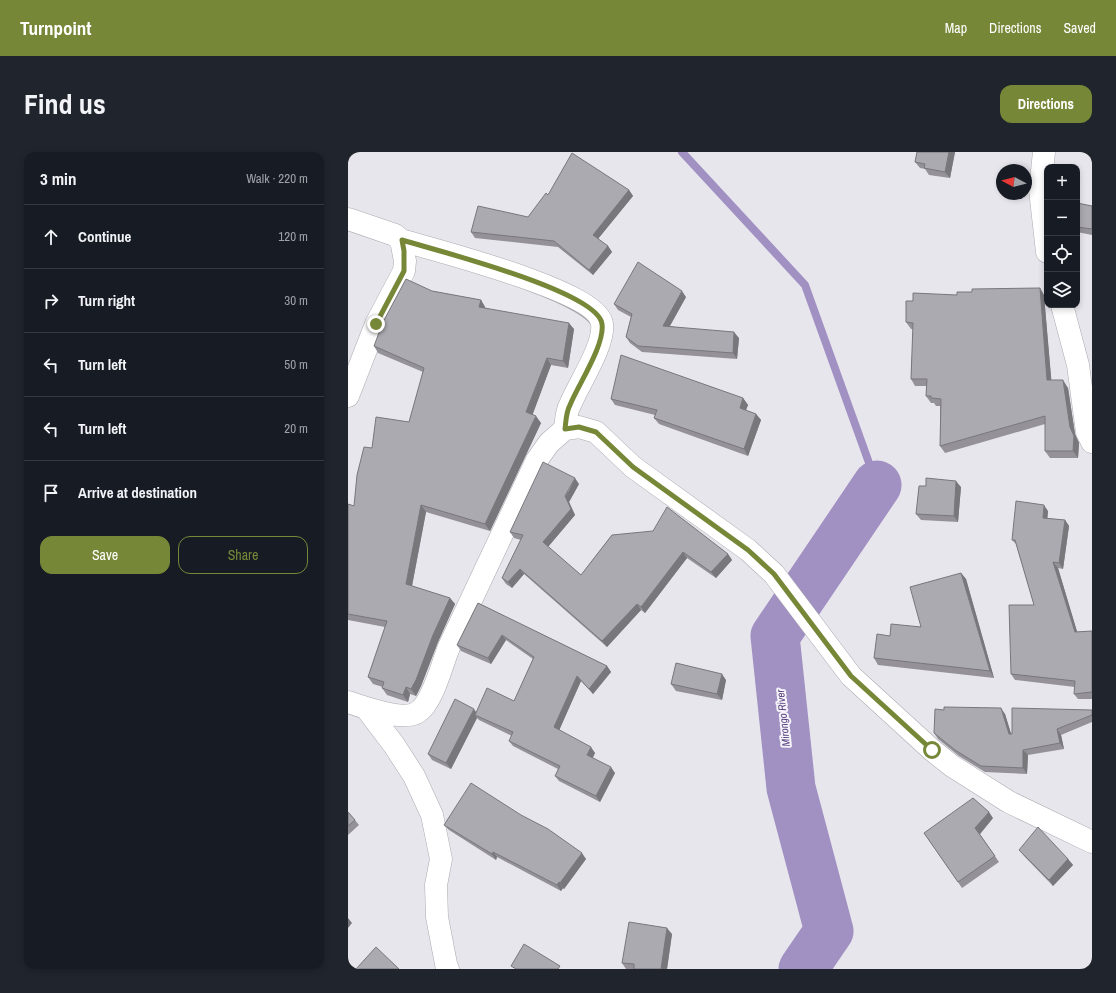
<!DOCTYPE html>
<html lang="en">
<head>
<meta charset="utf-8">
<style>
	:root { --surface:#171b24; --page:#20242c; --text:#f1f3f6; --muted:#9ea1a6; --line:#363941; --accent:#768837 }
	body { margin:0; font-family:"Archivo Narrow",sans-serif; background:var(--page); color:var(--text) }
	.controls { position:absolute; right:12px; top:12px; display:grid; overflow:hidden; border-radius:8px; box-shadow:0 2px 6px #0003 }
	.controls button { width:36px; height:36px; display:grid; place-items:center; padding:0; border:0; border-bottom:1px solid var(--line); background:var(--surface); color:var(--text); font:20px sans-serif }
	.compass { position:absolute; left:648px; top:12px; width:36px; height:36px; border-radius:50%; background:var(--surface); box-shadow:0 2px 6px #0003; rotate:277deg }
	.stop { position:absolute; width:12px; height:12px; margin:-9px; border:3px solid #768837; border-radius:50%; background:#fff }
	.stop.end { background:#768837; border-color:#fff; box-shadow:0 1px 4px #0008 }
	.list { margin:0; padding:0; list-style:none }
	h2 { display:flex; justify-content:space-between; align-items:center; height:52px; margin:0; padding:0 16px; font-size:17px }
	h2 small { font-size:13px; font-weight:400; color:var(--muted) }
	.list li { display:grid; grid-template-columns:26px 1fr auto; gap:12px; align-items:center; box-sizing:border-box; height:64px; padding:0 16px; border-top:1px solid var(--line) }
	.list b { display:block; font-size:15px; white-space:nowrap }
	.list em { font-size:13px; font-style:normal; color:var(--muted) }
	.actions { display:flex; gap:8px; padding:12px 16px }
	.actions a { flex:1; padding:9px 0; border:1px solid var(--accent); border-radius:12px; text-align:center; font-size:14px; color:var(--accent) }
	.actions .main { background:var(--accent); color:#fff }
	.icon { flex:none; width:22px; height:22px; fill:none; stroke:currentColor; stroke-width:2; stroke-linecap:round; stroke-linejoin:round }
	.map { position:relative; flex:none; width:744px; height:817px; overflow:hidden; border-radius:12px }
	header { display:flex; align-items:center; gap:24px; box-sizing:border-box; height:56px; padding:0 20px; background:var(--accent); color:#fff }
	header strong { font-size:19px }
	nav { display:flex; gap:22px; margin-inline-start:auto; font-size:14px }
	.intro { display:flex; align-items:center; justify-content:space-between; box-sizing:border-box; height:96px; padding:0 24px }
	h1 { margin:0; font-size:28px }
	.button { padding:10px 18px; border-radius:12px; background:var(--accent); color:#fff; font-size:14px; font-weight:700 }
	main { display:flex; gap:24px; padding:0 24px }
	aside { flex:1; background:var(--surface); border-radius:12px; box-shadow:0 2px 6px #0003 }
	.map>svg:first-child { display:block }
</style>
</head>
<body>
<header>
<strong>Turnpoint</strong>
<nav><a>Map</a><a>Directions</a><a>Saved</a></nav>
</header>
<div class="intro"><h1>Find us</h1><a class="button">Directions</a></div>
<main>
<aside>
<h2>3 min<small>Walk · 220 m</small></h2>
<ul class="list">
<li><svg class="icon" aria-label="ahead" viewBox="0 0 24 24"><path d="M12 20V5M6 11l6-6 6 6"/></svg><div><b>Continue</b></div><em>120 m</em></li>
<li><svg class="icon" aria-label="right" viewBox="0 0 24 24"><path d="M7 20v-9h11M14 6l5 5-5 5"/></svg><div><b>Turn right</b></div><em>30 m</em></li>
<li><svg class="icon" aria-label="left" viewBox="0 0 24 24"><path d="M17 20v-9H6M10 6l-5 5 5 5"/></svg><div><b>Turn left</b></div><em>50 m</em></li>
<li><svg class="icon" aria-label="left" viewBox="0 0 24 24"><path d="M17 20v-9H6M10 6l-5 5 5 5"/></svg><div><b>Turn left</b></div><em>20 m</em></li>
<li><svg class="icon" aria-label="arrive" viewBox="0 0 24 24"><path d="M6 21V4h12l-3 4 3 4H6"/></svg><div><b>Arrive at destination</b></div></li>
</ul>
<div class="actions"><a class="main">Save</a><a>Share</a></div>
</aside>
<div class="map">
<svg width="744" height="817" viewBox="0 0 744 817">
	<rect width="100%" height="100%" fill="#e8e6ed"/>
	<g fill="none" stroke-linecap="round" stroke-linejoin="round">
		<!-- stream -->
		<path stroke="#a190c2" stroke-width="8" d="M334,0L457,133L529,333"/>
		<!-- river -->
		<path stroke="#a190c2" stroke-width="49" d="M455,817L481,779L443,636L427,484L529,333"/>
		<!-- minor casing -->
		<g stroke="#acaab0" stroke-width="23">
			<path id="minor" d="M696,0L692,38L699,100
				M0,67L47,83L53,88L57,109L56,119L28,172L0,244
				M53,88C86,98 250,139 254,172C257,193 230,233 222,253C218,260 218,269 217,277
				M714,153L730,213L739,280L744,290
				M0,550C15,555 56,570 70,560C85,550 94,512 101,495C130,432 160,370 189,308L201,291L217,277L231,275L248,280L285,315L400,398L426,422L503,524L584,598L604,614L661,650L744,690
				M18,556L46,593L66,624L84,663L93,707L88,733L89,765L98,812L100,817"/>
		</g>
		<!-- minor -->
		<use href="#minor" stroke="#fff" stroke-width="22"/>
	</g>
	<!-- wall -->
	<path fill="#949298" d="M569,0H607L602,26L581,23L577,17L572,16L567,10Z
		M281,38L285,44L250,87L260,94L264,100L245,123L210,95L127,86L123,80Z
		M729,51L744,54V83L729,80Z
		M692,136L696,143L703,228L720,236L727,282L731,291L730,306H702L697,299V272L597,301L592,294V254H588L586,251H583L578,244V234H567L563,227L565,177H563L558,170L565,149L609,143Z
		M84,139L133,148L137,155V156L226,177L220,216L203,213L184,263L193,271L142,379L78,360L64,434L102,446L107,452L90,490L73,534L68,544L62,542L60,550L39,543L34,536L35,535L25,532L20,525L37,475L0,468V352L6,354L24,296L61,270L75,220L30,201L26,194Z
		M338,145L322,174L391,186L389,207L294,200L282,191L278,185L283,165L270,158L266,152Z
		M395,246L400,253L398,258L408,262L413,268L400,304L311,272L306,266L307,263L267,253L263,247Z
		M231,332L221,350L227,363L200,395L233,423L264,383L380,402L384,408L368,426L339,406L297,461L293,458L259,495L176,422L164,436L158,432L154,426L173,388L166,386L162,380Z
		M613,335L610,370L573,368L568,362Z
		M700,359L699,366L717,368L721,374L715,417L710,416L729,480L744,479V547H730L726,542L727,535L667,528L663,522L686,453L668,392L664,388Z
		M613,421L618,427L646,526L530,513L526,506L542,484L573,475Z
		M130,451L259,514L263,520L245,542L233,529L211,578L247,601L245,606L267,621L252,650L211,629L207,624L210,617L165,594L161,589L164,584L131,568L129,566L103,617L84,608L80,602L128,560L166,549L185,507L158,488L143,512L113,499L109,493Z
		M378,528L374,548L328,539L323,532Z
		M596,558L657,562L663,582L744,558V570L713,583L716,597L680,603L679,622L637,620L611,604L590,587L586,581Z
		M0,660L7,668L11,673L0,683Z
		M645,666L632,682L651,710L614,736L576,681Z
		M96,673L238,707L216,737L215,736L213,739L149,705L148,708L101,678Z
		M671,698L720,707L725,713L705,734L676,704Z
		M324,782L319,817H278L274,811Z"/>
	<!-- shaded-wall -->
	<path fill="#78777c" d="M601,0H607L602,26L597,20Z
		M281,38L285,44L249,88L245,83Z
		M260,94L264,100L245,123L241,118Z
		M692,136L696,143L704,235L699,228Z
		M334,139L338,145L319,179L315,174Z
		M133,148L137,155L136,162L131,155Z
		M221,171L226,177L220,216L215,209Z
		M386,180L391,186L389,207L385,201Z
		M199,206L203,213L183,267L178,260Z
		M715,228L720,236L727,282L731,291L730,306L725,299Z
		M395,246L400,253L396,263L392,256Z
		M408,262L413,268L400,304L396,297Z
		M188,264L193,271L142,379L137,372Z
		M227,326L231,332L221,350L227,363L199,396L195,390Z
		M608,329L613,335L610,370L606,364Z
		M73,353L78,360L63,439L58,432Z
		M696,353L700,359L699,372L695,366Z
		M717,368L721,374L715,417L711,411Z
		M335,400L339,406L297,461L293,455Z
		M380,402L384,408L368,426L363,420Z
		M705,410L710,416L731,486L727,480Z
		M172,417L176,422L164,436L160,430Z
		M613,421L618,427L646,526L642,519Z
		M102,446L107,452L90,490L73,534L68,544L63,537L85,483Z
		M289,452L293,458L259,495L254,489Z
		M154,483L158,488L143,512L140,506Z
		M259,514L263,520L245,542L241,537Z
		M374,522L378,528L374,548L369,542Z
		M229,524L233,529L210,581L206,575Z
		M58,535L62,542L60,550L55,543Z
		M653,556L657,562L665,588L661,582Z
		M126,557L130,563H127L129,566L103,617L98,611Z
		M709,577L713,583L716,597L712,591Z
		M243,595L247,601L243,608L239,603Z
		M675,598L680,603L679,622L675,616Z
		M263,615L267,621L252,650L248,644Z
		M641,660L645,666L632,682L627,676Z
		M145,700L149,705L148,708L144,702Z
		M234,701L238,707L216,737L212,731Z
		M720,707L725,713L705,734L701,728Z
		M211,730L215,736L213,739L209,733Z
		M0,766L4,771L0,776Z
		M319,776L324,782L319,817H313Z"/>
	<!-- building -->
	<path fill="#acaab1" stroke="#78777c" d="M569,0H601L597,20L576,16L577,12L567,10Z
		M224,1L281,38L245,83L260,94L241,118L206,89L123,80L130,54L180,65L198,41L200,43Z
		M729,51L744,54V77L729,75Z
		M290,110L334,139L315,174L386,180L385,201L290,194L278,185L284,162L266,152Z
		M58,127L84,139L133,148L131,155L221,171L215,209L199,206L178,260L188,264L137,372L73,353L58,432L102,446L85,483L68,528L63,537L58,535L55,543L34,536L36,530L20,525L39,469L0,462V352L6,354L9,323L16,295L24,296L28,265L61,270L76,216L26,194L35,170Z
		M692,136L699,228H715L722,275L726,284L725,299H697V264L592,294L593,247L583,246V244H578L579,227H563L565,171L558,170V149H565V141L609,143V140H624V137Z
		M273,203L395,246L392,256L408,262L396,297L306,266L309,258L263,247Z
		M195,310L227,326L217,344L223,357L195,390L233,423L264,383L305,379L319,355L380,402L363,420L335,400L293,455L289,452L254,489L172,417L160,430L154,426L175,383L162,380Z
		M578,326L608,329L606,364L568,362L571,334H578Z
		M668,349L696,353L695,366L717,368L711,411L705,410L727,480L744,479V540L726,542L727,529L663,522L661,453H686L667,388H664Z
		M613,421L642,519L526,506L529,482L542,484L543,472L573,475L562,435Z
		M130,451L259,514L241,537L229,524L206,575L243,595L239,603L263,615L248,644L207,624L212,614L161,589L165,580L127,563L139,536L166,549L186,505L154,483L140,506L109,493Z
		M328,511L374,522L369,542L323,532Z
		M107,547L126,557L98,611L80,602Z
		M596,555L653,556L661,582H664V556L744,558V563L709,577L712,591L675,598V616L633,614L607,598L586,581L587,557L596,558Z
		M123,631L173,663L200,677L234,701L212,731L211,730L209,733L145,700L144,702L96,673Z
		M625,646L641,660L627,676L647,704L610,730L576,681Z
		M0,660L7,668L0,674Z
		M690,675L720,707L701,728L671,698Z
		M281,770L319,776L313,817H286V812L274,811Z
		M176,792L212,814L210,817H168L163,814Z
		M28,795L51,817H8Z"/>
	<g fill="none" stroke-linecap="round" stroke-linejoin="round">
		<!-- route -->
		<path stroke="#768837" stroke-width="5" d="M28,172L56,119V99L54,88C86,98 250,139 254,172C257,193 230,233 222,253C218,260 218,269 217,277L231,275L248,280L285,315L400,398L426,422L503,524L584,598"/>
	</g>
	<g text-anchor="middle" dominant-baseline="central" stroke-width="4" stroke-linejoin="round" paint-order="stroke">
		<!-- water labels -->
		<g font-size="11" font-style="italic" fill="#58407f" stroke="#f6f4fb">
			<text transform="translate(435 566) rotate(-96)">Mirongo River</text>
		</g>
	</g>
</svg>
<div class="controls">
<button>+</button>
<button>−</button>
<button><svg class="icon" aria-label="locate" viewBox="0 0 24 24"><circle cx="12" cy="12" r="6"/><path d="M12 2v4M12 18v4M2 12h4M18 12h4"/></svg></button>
<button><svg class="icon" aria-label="layers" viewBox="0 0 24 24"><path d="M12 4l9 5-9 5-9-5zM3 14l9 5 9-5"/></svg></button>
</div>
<svg class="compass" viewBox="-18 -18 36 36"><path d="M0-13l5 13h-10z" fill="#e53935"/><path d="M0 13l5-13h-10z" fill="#9ea1a6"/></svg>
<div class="stop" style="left:584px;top:598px"></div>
<div class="stop end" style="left:28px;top:172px"></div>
</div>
</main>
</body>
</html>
